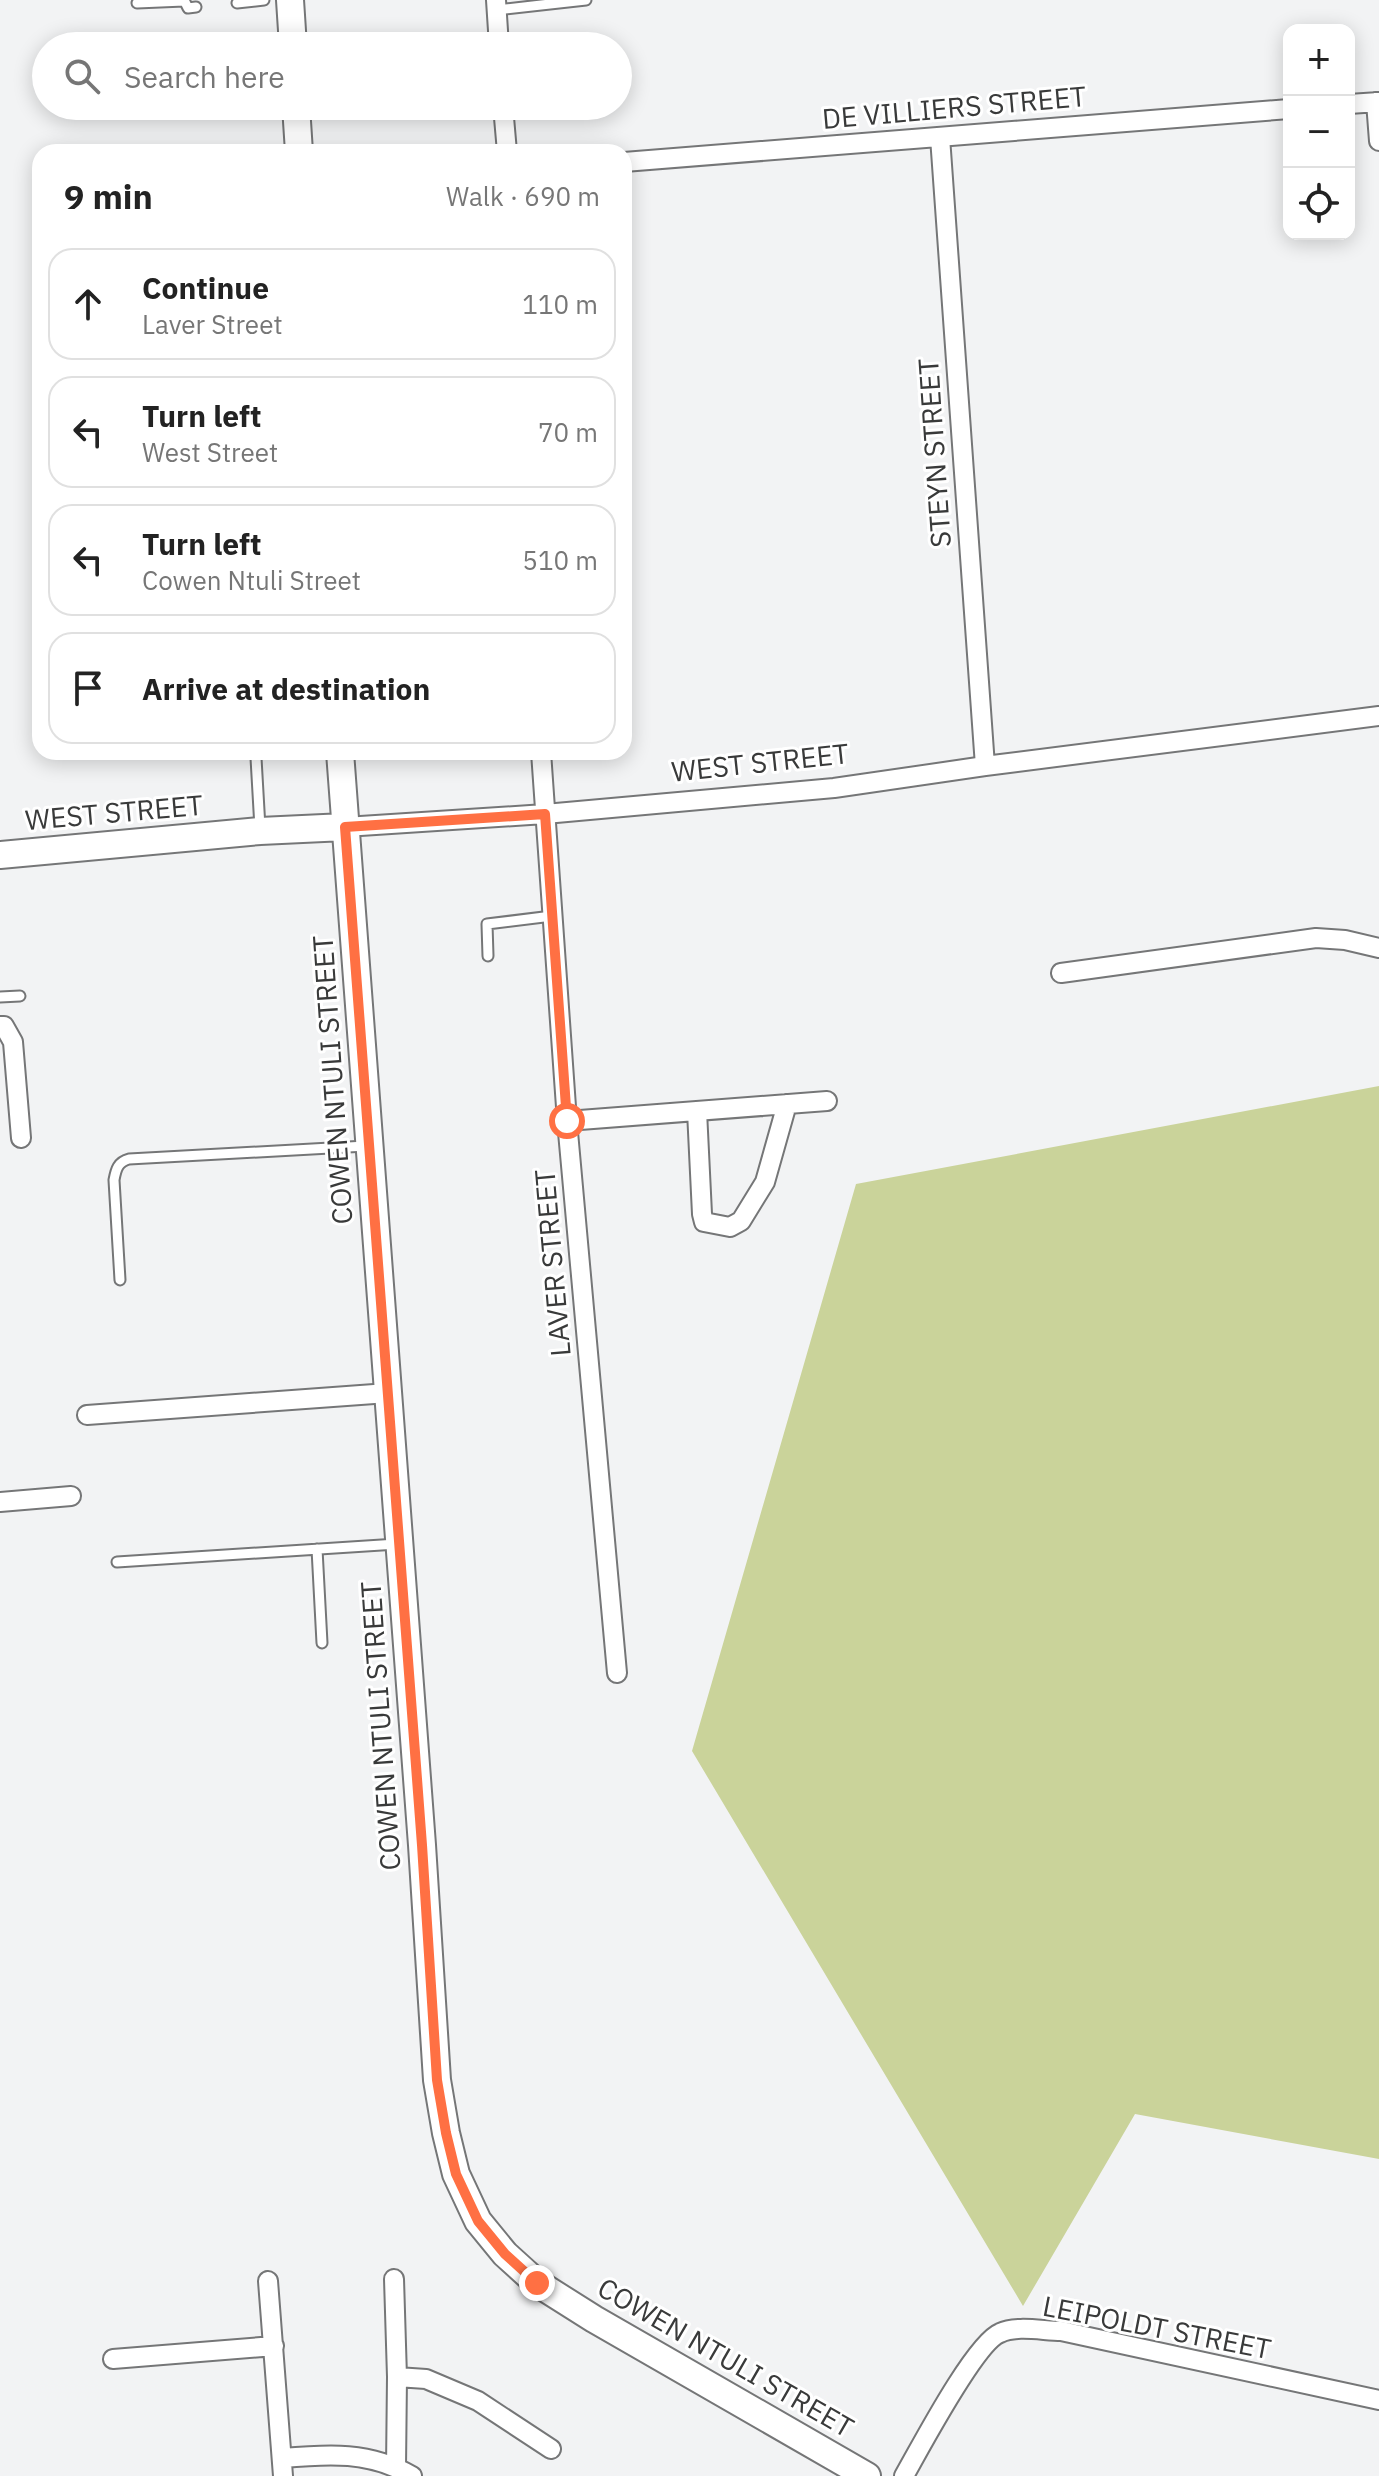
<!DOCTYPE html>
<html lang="en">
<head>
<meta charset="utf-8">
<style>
	:root { --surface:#fff; --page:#f2f2f2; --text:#222; --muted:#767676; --line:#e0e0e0 }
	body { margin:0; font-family:"IBM Plex Sans",sans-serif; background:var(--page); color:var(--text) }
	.controls { position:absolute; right:24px; top:24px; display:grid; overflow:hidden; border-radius:16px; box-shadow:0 4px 20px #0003 }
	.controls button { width:72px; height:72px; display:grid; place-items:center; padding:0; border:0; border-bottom:2px solid var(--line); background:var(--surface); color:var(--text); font:40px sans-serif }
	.stop { position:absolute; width:24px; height:24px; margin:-18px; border:6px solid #ff7043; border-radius:50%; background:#fff }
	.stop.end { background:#ff7043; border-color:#fff; box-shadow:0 2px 8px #0008 }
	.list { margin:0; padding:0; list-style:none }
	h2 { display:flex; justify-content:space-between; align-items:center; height:104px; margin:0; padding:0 32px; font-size:34px }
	h2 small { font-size:26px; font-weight:400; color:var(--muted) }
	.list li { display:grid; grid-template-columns:52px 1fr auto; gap:24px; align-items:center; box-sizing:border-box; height:112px; margin:0 16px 16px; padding:0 16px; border:2px solid var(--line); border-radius:24px }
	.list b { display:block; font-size:30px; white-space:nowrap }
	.list p { margin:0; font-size:26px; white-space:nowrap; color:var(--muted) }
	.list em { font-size:26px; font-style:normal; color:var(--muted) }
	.icon { flex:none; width:44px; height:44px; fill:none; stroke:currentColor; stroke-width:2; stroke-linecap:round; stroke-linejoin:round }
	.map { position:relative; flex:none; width:1379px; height:2476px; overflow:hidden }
	.search { position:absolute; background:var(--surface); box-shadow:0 4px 20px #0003; left:32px; top:32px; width:600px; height:88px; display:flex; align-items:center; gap:20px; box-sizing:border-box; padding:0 28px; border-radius:44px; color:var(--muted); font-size:30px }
	.panel { position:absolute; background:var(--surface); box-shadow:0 4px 20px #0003; left:32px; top:144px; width:600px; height:616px; border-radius:24px }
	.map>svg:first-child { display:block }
</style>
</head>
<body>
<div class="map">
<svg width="1379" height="2476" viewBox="0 0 1379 2476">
	<rect width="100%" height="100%" fill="#f2f3f4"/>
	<!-- green -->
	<path fill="#cad39a" d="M1379,1086V2159L1135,2114L1023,2306L692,1751L856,1184Z"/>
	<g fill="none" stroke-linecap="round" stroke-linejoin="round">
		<!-- lane casing -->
		<g stroke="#757677" stroke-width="13">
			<path id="lane" d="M184,0L188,8L196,7
				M137,3L184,1
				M237,3L264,0
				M496,10L586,0
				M258,752L256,758L260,828
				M488,956L487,924L552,916
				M0,997L20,996
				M120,1280L114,1180C116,1169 118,1162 129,1159L366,1146
				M317,1549L322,1643
				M117,1562L397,1544"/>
		</g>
		<!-- street casing -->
		<g stroke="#757677" stroke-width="22">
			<path id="street" d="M496,0L499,46
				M1376,102L1379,141
				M1349,104L1379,102
				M503,106L507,152
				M940,137L985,766
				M624,162L1289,109
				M541,752L567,1121L617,1673
				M345,827L545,814L834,788L985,766L1379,716
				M1061,973L1316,938L1345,940L1379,948
				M0,1026H4L13,1042L21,1138
				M697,1111L702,1214L704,1222L730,1227L741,1221L765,1182L787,1104
				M567,1121L827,1101
				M87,1415L388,1393
				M0,1502L71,1496
				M394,2279L397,2377L396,2467
				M268,2281L283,2476
				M113,2359L274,2346
				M397,2377L426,2379L478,2401L551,2449
				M282,2458C328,2454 370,2451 412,2476
				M904,2476C920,2448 975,2343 1000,2333C1017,2325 1043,2331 1061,2331L1379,2400"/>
		</g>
		<!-- secondary casing -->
		<g stroke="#757677" stroke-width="30">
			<path id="secondary" d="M290,0L293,46
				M296,106L299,152
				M340,752L422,1845L437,2080L446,2133L456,2174L478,2221L505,2254L537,2283L594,2319L867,2476
				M0,855L260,831L345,827"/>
		</g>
		<!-- lane -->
		<use href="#lane" stroke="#fff" stroke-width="9"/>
		<!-- street -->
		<use href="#street" stroke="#fff" stroke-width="18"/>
		<!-- secondary -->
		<use href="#secondary" stroke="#fff" stroke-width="26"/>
	</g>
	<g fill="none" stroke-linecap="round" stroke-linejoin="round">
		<!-- route -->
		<path stroke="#ff7043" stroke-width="10" d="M537,2283L505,2254L478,2221L456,2174L446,2133L437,2080L422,1845L345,827L545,814L567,1121"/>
	</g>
	<g text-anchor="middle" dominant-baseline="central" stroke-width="6" stroke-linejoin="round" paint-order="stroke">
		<!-- street labels -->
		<g font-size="28" fill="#393a3a" stroke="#fff">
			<text transform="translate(954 107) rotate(-5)">DE VILLIERS STREET</text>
			<text transform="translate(934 453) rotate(-94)">STEYN STREET</text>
			<text transform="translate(760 762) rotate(-6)">WEST STREET</text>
			<text transform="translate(114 812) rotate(-5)">WEST STREET</text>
			<text transform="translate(332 1080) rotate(-94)">COWEN NTULI STREET</text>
			<text transform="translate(552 1263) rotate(-95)">LAVER STREET</text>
			<text transform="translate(380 1726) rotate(-94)">COWEN NTULI STREET</text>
			<text transform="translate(1157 2327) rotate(11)">LEIPOLDT STREET</text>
			<text transform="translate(726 2357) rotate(30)">COWEN NTULI STREET</text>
		</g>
	</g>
</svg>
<div class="controls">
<button>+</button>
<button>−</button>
<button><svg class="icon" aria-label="locate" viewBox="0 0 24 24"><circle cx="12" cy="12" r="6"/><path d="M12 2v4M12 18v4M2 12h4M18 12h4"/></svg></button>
</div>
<div class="stop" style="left:567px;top:1121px"></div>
<div class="stop end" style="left:537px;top:2283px"></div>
<div class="search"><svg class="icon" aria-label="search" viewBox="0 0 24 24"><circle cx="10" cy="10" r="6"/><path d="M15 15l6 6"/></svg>Search here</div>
<section class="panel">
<h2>9 min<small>Walk · 690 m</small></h2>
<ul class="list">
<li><svg class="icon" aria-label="ahead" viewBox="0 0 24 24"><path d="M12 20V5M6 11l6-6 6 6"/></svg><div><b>Continue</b><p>Laver Street</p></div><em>110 m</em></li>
<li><svg class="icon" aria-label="left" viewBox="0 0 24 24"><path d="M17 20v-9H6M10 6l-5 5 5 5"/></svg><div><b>Turn left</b><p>West Street</p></div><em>70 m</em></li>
<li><svg class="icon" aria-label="left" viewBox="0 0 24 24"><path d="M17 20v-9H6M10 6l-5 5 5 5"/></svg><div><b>Turn left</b><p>Cowen Ntuli Street</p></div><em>510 m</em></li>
<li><svg class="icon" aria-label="arrive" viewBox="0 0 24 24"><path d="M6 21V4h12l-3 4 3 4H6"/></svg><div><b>Arrive at destination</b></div></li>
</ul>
</section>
</div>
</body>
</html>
